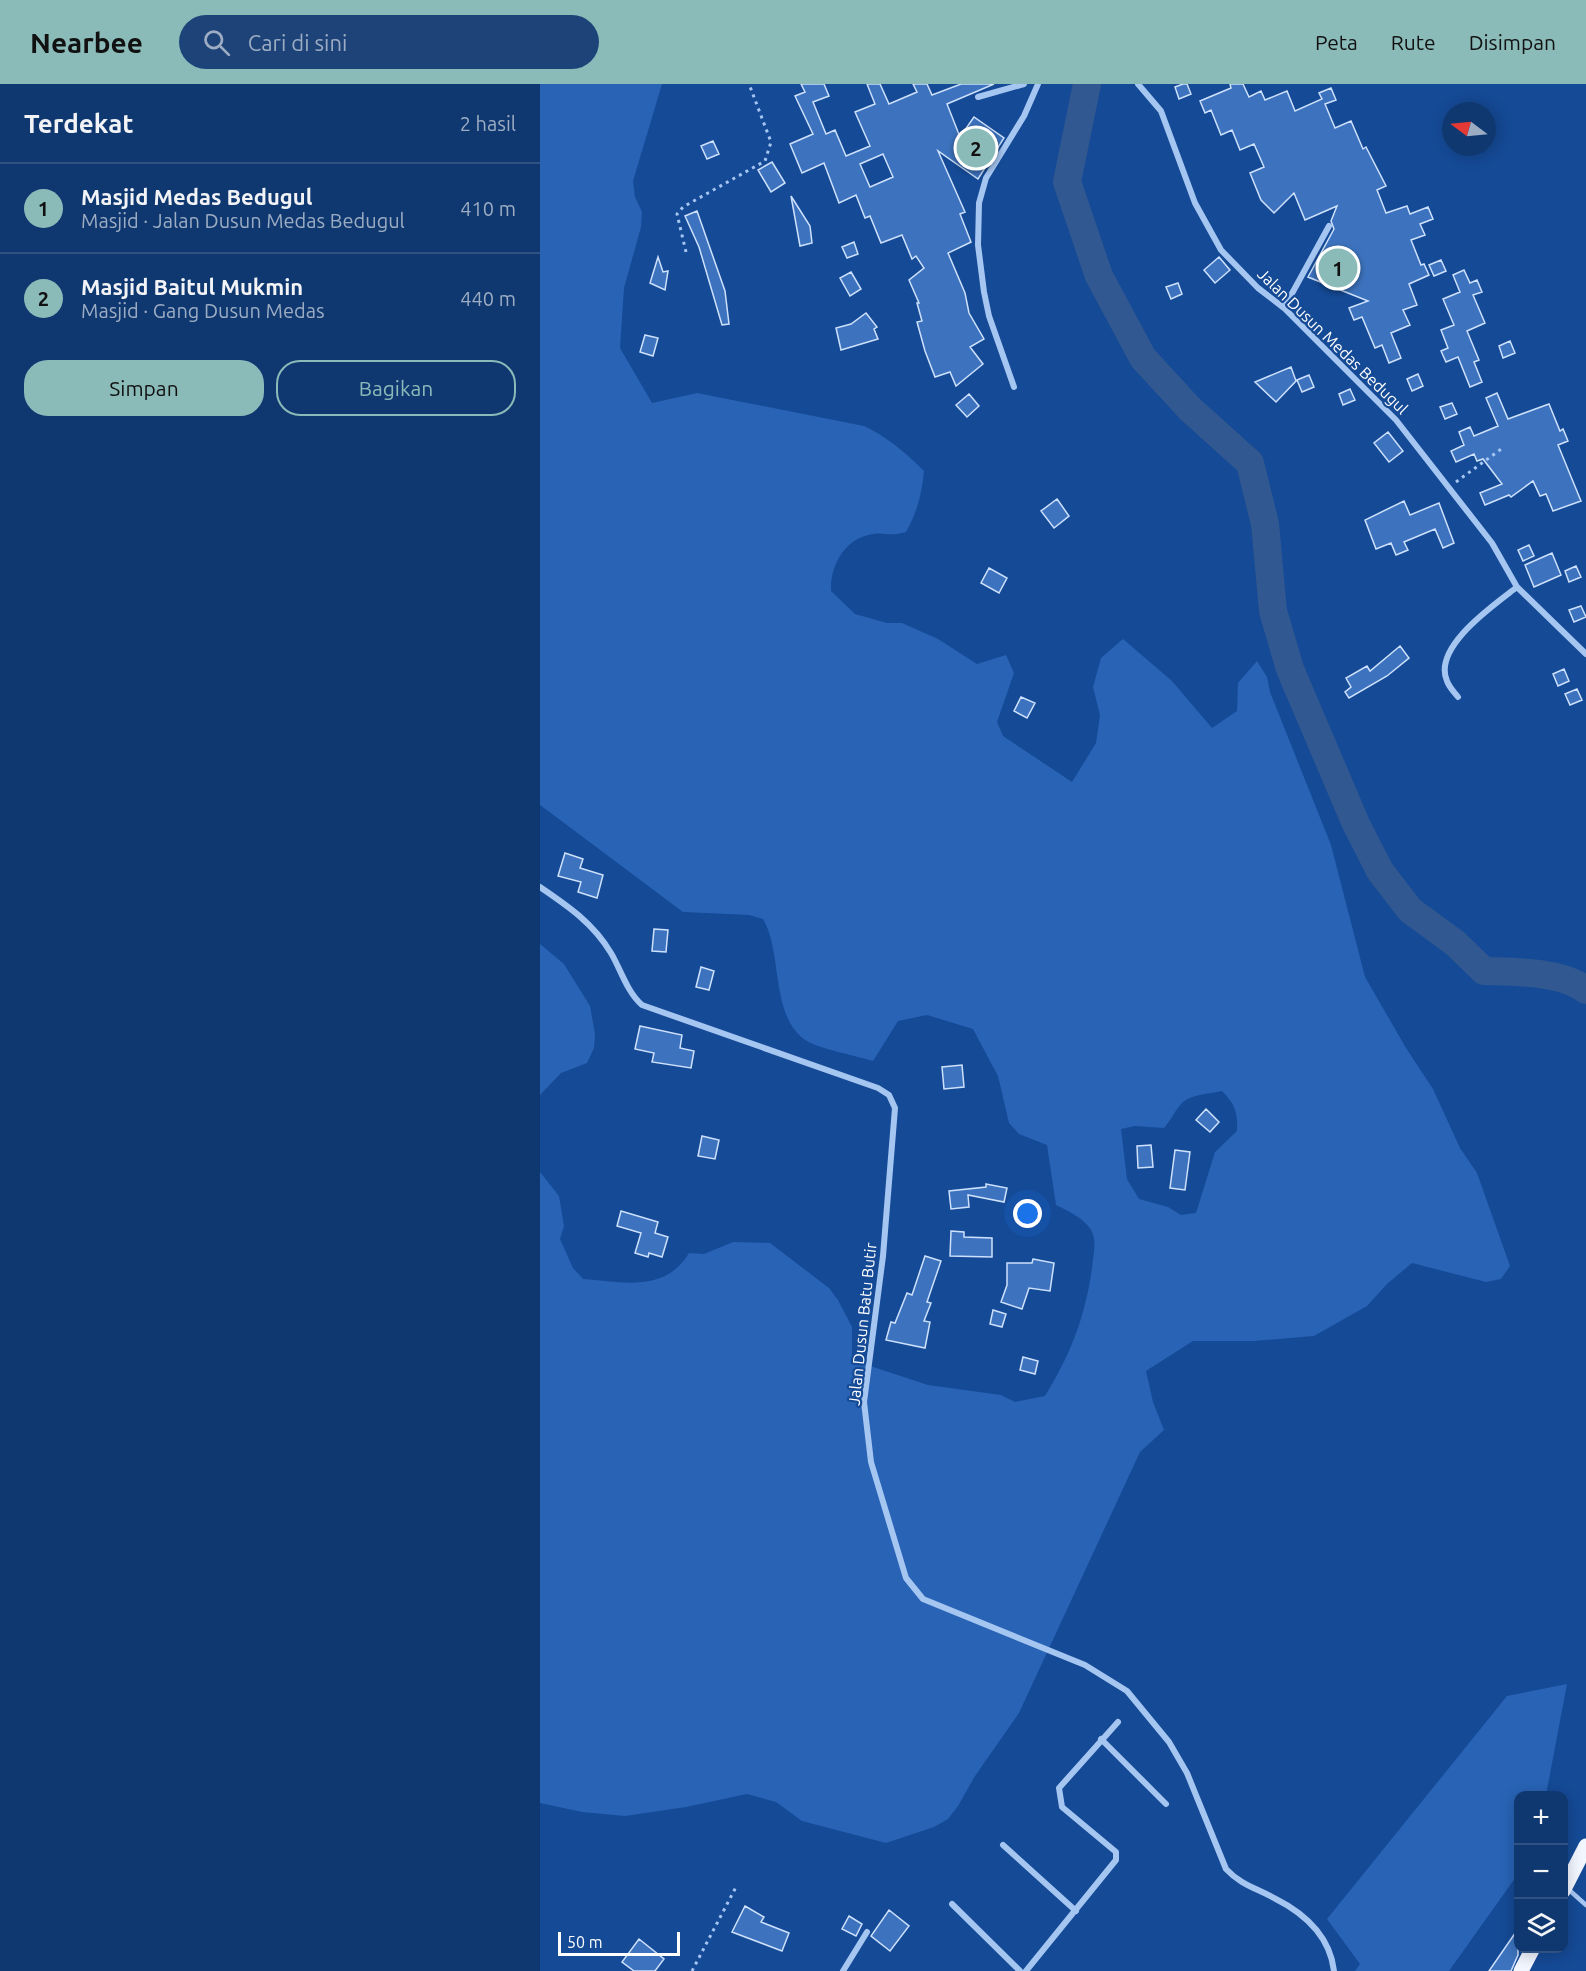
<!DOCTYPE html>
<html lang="id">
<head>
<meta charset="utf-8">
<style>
	:root { --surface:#103870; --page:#1e4378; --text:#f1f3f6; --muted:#9cacc3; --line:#305283; --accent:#8bbbb9 }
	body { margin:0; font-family:Ubuntu,sans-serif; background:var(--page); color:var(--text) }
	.controls { position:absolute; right:18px; bottom:18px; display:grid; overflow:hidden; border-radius:12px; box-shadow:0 3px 15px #0003 }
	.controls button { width:54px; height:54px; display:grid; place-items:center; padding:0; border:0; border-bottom:2px solid var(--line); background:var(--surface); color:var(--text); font:30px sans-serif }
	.compass { position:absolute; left:902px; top:18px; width:54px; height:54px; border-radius:50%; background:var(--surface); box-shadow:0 3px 15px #0003; rotate:286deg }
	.scale { position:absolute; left:18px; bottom:15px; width:122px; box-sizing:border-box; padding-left:6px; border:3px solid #fff; border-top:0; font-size:16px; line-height:21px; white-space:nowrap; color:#fff; -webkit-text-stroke:4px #154a96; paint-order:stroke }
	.you { position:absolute; left:488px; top:1130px; width:21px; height:21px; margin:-15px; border:4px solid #fff; border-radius:50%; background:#1a73e8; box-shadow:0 0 0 9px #1a73e833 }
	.badge { display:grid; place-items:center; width:39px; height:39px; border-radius:50%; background:var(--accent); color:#111; font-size:20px; font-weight:700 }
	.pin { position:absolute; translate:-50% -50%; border:3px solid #fff; box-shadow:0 2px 6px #0006 }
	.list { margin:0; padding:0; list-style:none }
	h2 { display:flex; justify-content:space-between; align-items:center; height:78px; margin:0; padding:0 24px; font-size:26px }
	h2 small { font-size:20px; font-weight:400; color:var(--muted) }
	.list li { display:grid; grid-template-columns:39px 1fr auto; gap:18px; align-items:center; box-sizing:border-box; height:90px; padding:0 24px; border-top:2px solid var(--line) }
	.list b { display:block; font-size:22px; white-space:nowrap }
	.list p { margin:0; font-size:20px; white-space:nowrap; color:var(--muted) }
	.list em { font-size:20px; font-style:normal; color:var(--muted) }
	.actions { display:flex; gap:12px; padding:18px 24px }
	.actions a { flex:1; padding:14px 0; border:2px solid var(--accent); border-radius:24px; text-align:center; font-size:21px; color:var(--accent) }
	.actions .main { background:var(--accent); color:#111 }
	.icon { flex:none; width:33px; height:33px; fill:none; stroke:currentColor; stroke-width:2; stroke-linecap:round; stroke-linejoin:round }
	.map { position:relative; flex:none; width:1046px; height:1887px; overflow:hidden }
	header { display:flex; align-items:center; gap:36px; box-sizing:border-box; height:84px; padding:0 30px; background:var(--accent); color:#111 }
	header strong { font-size:28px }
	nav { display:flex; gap:33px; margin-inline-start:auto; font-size:21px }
	.search { width:420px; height:54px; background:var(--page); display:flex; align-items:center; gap:15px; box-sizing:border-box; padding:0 21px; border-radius:33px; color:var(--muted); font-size:22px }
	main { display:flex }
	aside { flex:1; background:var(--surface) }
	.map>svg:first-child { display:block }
</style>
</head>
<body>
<header>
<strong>Nearbee</strong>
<div class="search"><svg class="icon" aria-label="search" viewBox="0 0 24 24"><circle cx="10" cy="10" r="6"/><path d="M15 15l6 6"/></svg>Cari di sini</div>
<nav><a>Peta</a><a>Rute</a><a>Disimpan</a></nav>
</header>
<main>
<aside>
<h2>Terdekat<small>2 hasil</small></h2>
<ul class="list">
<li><span class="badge">1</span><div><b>Masjid Medas Bedugul</b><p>Masjid · Jalan Dusun Medas Bedugul</p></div><em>410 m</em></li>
<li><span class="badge">2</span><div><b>Masjid Baitul Mukmin</b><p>Masjid · Gang Dusun Medas</p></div><em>440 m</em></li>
</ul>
<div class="actions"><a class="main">Simpan</a><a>Bagikan</a></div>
</aside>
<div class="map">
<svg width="1046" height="1887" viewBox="0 0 1046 1887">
	<rect width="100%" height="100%" fill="#154a96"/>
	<!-- green -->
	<path fill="#2863b5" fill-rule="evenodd" d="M0,0H122L93,97L95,113L102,128L101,143L84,204L80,264L112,319L157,309L324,342C346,352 366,369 384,387C382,409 377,429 366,448C350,453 346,448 333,450C305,454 290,481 291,507L315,530L347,539H362L398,555L437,580L466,571L474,589L457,638L463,652L532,698L556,659L560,631L553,603L561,574L583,555L632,597L672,644L697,627L698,599L717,577L727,593L730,608L791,761L825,893L866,964L893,1005L920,1064L937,1089L970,1182L961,1195L946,1198L872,1179L847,1200L827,1222L774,1252L714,1257H653L606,1287L613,1318L624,1346L600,1368L479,1629L435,1692L418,1722L408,1735L394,1743L346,1759L262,1737L236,1718L207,1710L146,1723L85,1732L42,1728L0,1719V1088L19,1112L24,1142L20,1155L33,1184L43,1195C83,1198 125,1209 149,1169L164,1170L193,1158L230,1159L289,1204L298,1216L312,1243V1276L388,1301L461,1311L475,1318L505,1312C531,1270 545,1233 552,1184C553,1172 557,1160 552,1148C546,1135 528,1127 516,1121L507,1061L479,1050L469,1039L458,992L433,945L387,931L358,937L333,977C317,972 280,965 267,957C230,935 243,868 223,835L209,831L143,828L0,721ZM682,1007C695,1020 698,1029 697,1047L675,1068L656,1129L641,1131L628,1123L599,1115L587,1095L581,1045L595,1042L624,1044C631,1036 635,1027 641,1020C650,1010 670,1010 682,1007Z
		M0,860L24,880L50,922L55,950L54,964L47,979L21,989L0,1011Z
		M1027,1600L1006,1711L978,1712V1790L909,1887H815L820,1880L787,1835L967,1612Z"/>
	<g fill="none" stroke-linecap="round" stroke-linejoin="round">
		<!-- river -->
		<path stroke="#315890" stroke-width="28" d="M547,0L527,98L559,192L603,274L650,325L710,379L725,440L733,527L750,585L816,740L840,787L870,826L915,859L944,887C974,888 1022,887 1046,906"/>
	</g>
	<!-- building -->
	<path fill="#3d73be" stroke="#cee1fc" stroke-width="1.5" fill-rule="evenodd" d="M261,0H284L289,12L273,18L286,50L295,46L306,72L330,62L315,28L335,20L327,0H340L349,20L377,8L373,0H387L392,11L421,0H454L407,20L420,53L434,33L464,54L438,95L398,67L425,128L420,130L431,158L408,169L425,209L429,229L444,255L430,263L443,280L416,302L410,288L395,293L385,267L377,238L382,237L377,219H379L369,196L384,184L376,172L372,175L362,151L341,159L330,132L325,134L316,111L299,119L284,79L262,89L250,60L273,50L255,12L265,8ZM343,70L353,93L330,103L320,80Z
		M643,0H647L651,10L639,15L635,3Z
		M690,0H703L709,13L721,7L725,16L747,7L755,27L782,15L779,9L791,4L796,16L785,20L795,44L811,37L823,65L826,63L846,102L837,106L846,129L867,122L870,130L888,123L893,135L880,140L885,151L871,156L881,181L884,180L889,191L869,200L877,221L863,226L870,241L851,249L861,274L849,279L842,261L835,264L822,233L814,236L809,224L828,217L768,193L794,145L791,137L797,122L765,136L754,109L734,129L721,116L710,89L724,83L714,60L700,66L692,46L681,51L671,26L665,29L660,17L691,4Z
		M173,57L179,70L167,75L161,62Z
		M232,78L245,99L231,108L218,86Z
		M251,112L270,142L272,159L260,162Z
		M157,127L185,207L189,240L182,241L159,163L145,132Z
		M314,158L318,170L307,174L302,163Z
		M118,173L123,188L128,187L125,206L110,199Z
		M679,173L690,186L675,199L664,186Z
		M901,176L906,187L894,192L889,181Z
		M924,186L930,199L937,196L942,208L933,211L945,239L927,247L939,276L934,278L942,298L930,303L918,273L906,278L901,267L908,264L901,246L914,241L903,215L920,208L913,191Z
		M311,188L321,205L310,212L300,194Z
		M638,199L642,210L631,215L626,203Z
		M326,229L337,243L334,245L338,255L301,266L296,244L311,240Z
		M105,251L118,254L113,272L100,268Z
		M970,257L975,269L963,274L959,262Z
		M751,283L756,297L736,318L715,298Z
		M878,290L883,302L872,307L867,295Z
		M769,291L774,303L762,308L757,296Z
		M810,305L815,316L803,321L799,310Z
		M957,309L968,335L1009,320L1020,347L1023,345L1028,357L1018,361L1041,417L1013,427L1006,410L1000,412L993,397L971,413L969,411L945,421L940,409L962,400L943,375L937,377L934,370L916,378L911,367L924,361L919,348L930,343L934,352L958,342L946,314Z
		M429,310L439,322L427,333L416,321Z
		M912,319L917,330L905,335L900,323Z
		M848,348L863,367L849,378L834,359Z
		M517,415L529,432L514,444L501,427Z
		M864,417L870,431L899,419L914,459L903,464L895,445L864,458L868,466L856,471L851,459L836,465L825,436Z
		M989,461L994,472L983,477L978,466Z
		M1012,469L1021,491L994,503L985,481Z
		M1036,482L1041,493L1029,498L1025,487Z
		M449,484L467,494L459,509L441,499Z
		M1041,522L1046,533L1034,538L1029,526Z
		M860,562L869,574L847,592L809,614L805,608L811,603L806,594L827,582L830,587Z
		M1024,585L1029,597L1018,602L1013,590Z
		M1037,605L1042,616L1030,621L1025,610Z
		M481,613L495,619L487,634L474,627Z
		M25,769L43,775L40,784L63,791L57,814L38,808L41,798L18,792Z
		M114,845L128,846L126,868L112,867Z
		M161,883L174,887L169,906L156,903Z
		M100,942L142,951L140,964L154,967L151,984L112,978L114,969L95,965Z
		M422,981L424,1003L404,1005L402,983Z
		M666,1025L679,1038L670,1048L656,1036Z
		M162,1052L179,1056L175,1075L158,1072Z
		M611,1061L613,1083L598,1084L597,1062Z
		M635,1066L650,1068L645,1106L630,1104Z
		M446,1100L467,1104L464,1118L428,1111L429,1123L411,1125L409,1107L446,1103Z
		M81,1127L118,1138L115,1149L128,1153L122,1173L109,1169L108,1173L95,1169L101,1149L77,1142Z
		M411,1147L424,1148V1153L452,1154V1173L410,1172Z
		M385,1172L401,1177L387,1218L391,1219L384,1237L390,1238L385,1264L346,1256L351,1238L355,1239L367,1209L372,1211Z
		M493,1175L514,1179L510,1207L489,1204L482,1225L461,1218L467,1201V1179H492Z
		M453,1226L466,1230L462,1243L450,1240Z
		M483,1273L498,1277L495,1290L480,1286Z
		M205,1822L224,1833L221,1838L249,1849L242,1867L192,1848Z
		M349,1826L369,1842L350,1867L331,1852Z
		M309,1832L322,1840L316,1852L302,1845Z
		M978,1845V1871L971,1887H949Z
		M99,1855L124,1875L115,1887H94L82,1878Z"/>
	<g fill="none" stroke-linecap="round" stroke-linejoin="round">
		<!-- path -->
		<path stroke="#a6c6f2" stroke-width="3" stroke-dasharray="3 4.5" stroke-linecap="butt" d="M146,168L137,130L143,123L225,77L231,58L209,0
			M916,398L964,363
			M152,1887L196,1803"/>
		<!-- lane -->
		<path stroke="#a6c6f2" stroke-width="4.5" d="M1028,1805L1046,1821"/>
		<!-- street -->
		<path stroke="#a6c6f2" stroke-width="6" d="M598,0L621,27L655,119L681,166L718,204L744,224L856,336L952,459L977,503L1046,570
			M438,13L484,0
			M744,224L789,142
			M474,303L449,232L444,208L438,161L439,119L446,94L484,32L498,0
			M918,613C914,608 909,603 907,597C892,563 954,521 977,503
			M0,803C28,822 53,839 71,869C81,886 87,908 102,921L338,1004L349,1011L355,1024L343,1172L324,1318L331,1378L366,1494L383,1515L545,1581L587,1607L629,1658L647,1689L686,1785C701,1801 716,1804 734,1814C764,1829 790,1852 794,1887
			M561,1655L626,1720
			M463,1761L536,1827
			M412,1820L480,1887
			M303,1887L327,1848
			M486,1887L576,1776V1768L522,1723L519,1704L578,1638"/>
		<!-- primary -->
		<path stroke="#f1f6ff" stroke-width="15" d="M1023,1807L1046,1762
			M981,1887L993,1864"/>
	</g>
	<g text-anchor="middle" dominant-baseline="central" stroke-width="4.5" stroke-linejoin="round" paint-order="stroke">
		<!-- street labels -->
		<g font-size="16" fill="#fff" stroke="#154a96">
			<text transform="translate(793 257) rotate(44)">Jalan Dusun Medas Bedugul</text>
			<text transform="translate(322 1240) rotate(-84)">Jalan Dusun Batu Butir</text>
		</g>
	</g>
</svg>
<div class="controls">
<button>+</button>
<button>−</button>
<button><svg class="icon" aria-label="layers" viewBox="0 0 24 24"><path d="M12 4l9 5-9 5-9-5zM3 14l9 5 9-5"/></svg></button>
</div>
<svg class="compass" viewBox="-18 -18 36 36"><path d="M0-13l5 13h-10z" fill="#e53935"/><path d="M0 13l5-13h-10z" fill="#9cacc3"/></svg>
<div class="scale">50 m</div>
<div class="you"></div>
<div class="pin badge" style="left:798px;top:184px">1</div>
<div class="pin badge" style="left:436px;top:64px">2</div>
</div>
</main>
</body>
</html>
